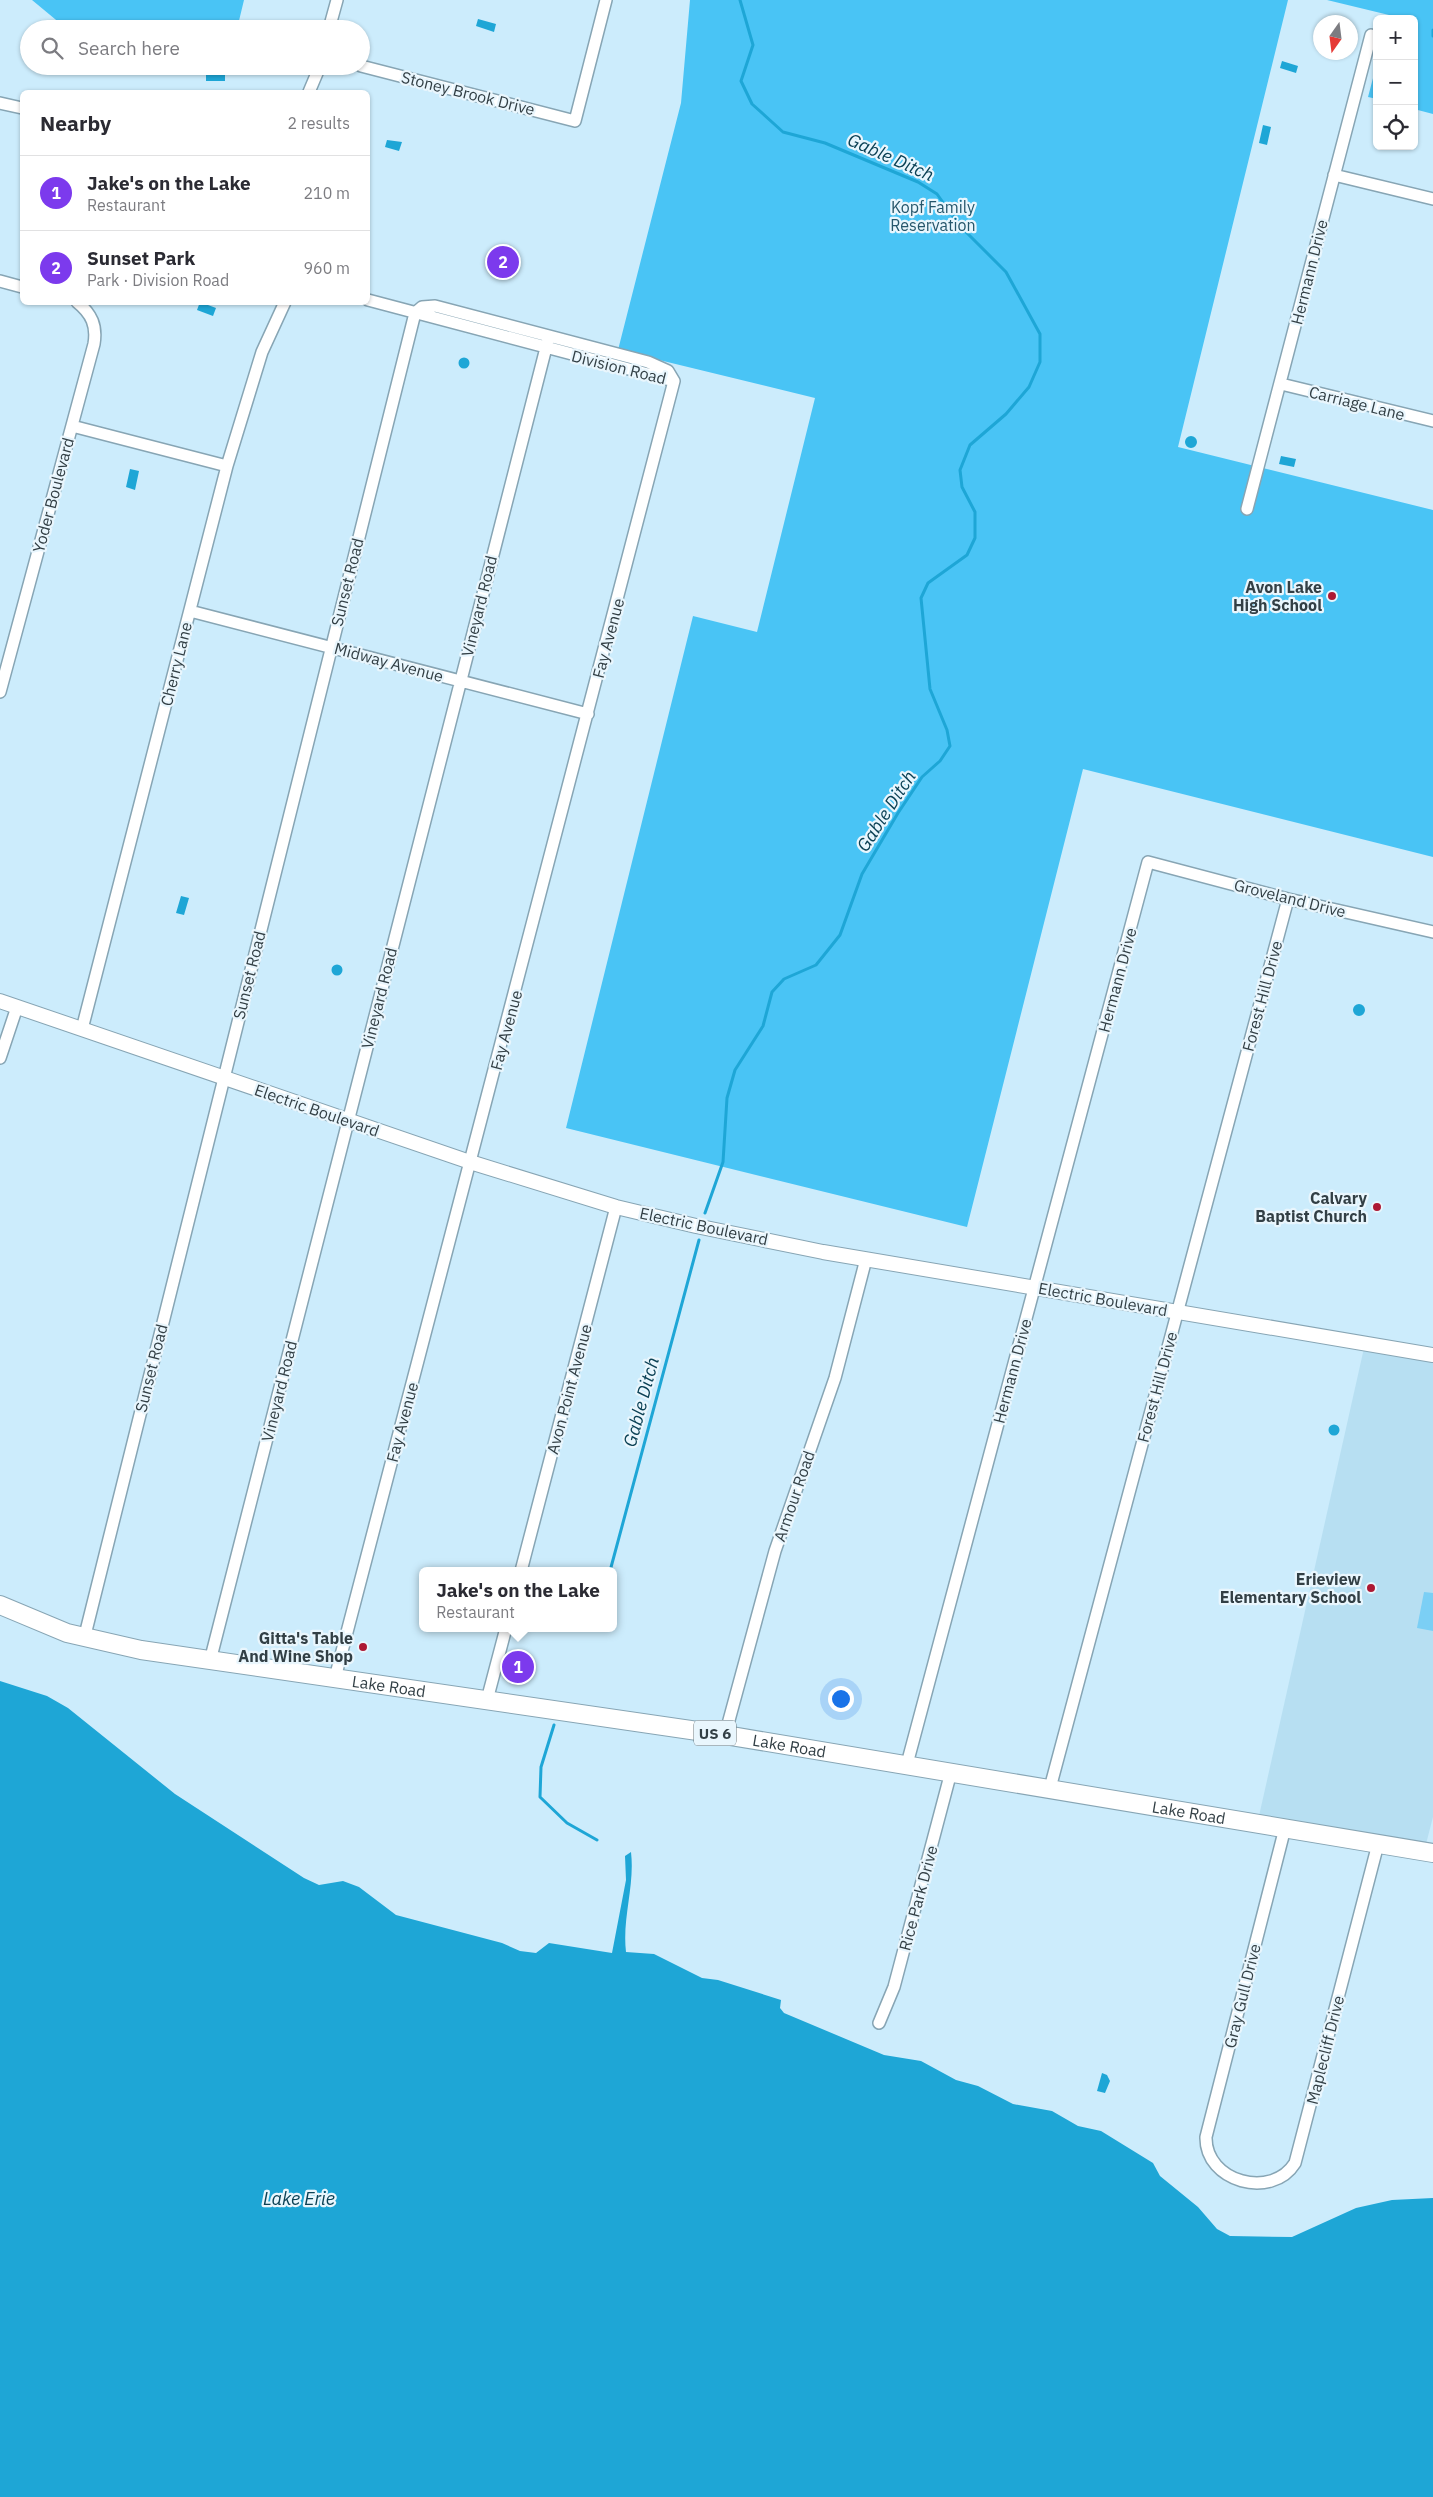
<!DOCTYPE html>
<html lang="en">
<head>
<meta charset="utf-8">
<style>
	:root { --surface:#fff; --page:#f2f2f3; --text:#2b2b33; --muted:#7c7c81; --line:#e1e1e2; --accent:#7c3aed }
	body { margin:0; font-family:"IBM Plex Sans",sans-serif; background:var(--page); color:var(--text) }
	.controls { position:absolute; right:15px; top:15px; display:grid; overflow:hidden; border-radius:8px; box-shadow:0 1px 4px #0004 }
	.controls button { width:45px; height:45px; display:grid; place-items:center; padding:0; border:0; border-bottom:1px solid var(--line); background:var(--surface); color:var(--text); font:25px sans-serif }
	.compass { position:absolute; left:1313px; top:15px; width:45px; height:45px; border-radius:50%; background:var(--surface); box-shadow:0 1px 4px #0004; rotate:194deg }
	.you { position:absolute; left:840px; top:1698px; width:18px; height:18px; margin:-12px; border:4px solid #fff; border-radius:50%; background:#1a73e8; box-shadow:0 0 0 8px #1a73e833 }
	.badge { display:grid; place-items:center; width:32px; height:32px; border-radius:50%; background:var(--accent); color:#fff; font-size:16px; font-weight:700 }
	.pin { position:absolute; translate:-50% -50%; border:2px solid #fff; box-shadow:0 1px 5px #0006 }
	.popup { position:absolute; left:419px; top:1567px; width:198px; height:65px; box-sizing:border-box; display:grid; place-content:center; border-radius:8px; background:var(--surface); filter:drop-shadow(0 1px 4px #0005); font-size:16px; white-space:nowrap; color:var(--muted) }
	.popup b { font-size:19px; color:var(--text) }
	.popup::after { content:''; position:absolute; left:50%; top:100%; margin-left:-10px; border:10px solid transparent; border-top-color:var(--surface) }
	.list { margin:0; padding:0; list-style:none }
	h2 { display:flex; justify-content:space-between; align-items:center; height:65px; margin:0; padding:0 20px; font-size:21px }
	h2 small { font-size:16px; font-weight:400; color:var(--muted) }
	.list li { display:grid; grid-template-columns:32px 1fr auto; gap:15px; align-items:center; box-sizing:border-box; height:75px; padding:0 20px; border-top:1px solid var(--line) }
	.list b { display:block; font-size:19px; white-space:nowrap }
	.list p { margin:0; font-size:16px; white-space:nowrap; color:var(--muted) }
	.list em { font-size:16px; font-style:normal; color:var(--muted) }
	.icon { flex:none; width:28px; height:28px; fill:none; stroke:currentColor; stroke-width:2; stroke-linecap:round; stroke-linejoin:round }
	.map { position:relative; flex:none; width:1433px; height:2497px; overflow:hidden }
	.search { position:absolute; background:var(--surface); box-shadow:0 1px 4px #0004; left:20px; top:20px; width:350px; height:55px; display:flex; align-items:center; gap:12px; box-sizing:border-box; padding:0 18px; border-radius:28px; color:var(--muted); font-size:19px }
	.panel { position:absolute; background:var(--surface); box-shadow:0 1px 4px #0004; left:20px; top:90px; width:350px; height:215px; border-radius:8px }
	.map>svg:first-child { display:block }
</style>
</head>
<body>
<div class="map">
<svg width="1433" height="2497" viewBox="0 0 1433 2497">
	<rect width="100%" height="100%" fill="#ccecfc"/>
	<!-- built -->
	<path fill="#b7dff2" d="M1364,1348L1433,1361V1817L1426,1844L1259,1816Z"/>
	<!-- green -->
	<path fill="#7bcff5" d="M1424,1592L1433,1593V1631L1417,1628Z"/>
	<!-- forest -->
	<path fill="#49c4f5" d="M32,0H244L237,29H67Z
		M690,0H1288L1178,447L1433,510V857L1083,769L967,1227L566,1128L693,616L757,632L815,398L618,350L681,103Z
		M1327,0H1433V114L1414,109V19H1388L1389,15Z
		M1377,63V99L1368,97Z"/>
	<!-- water -->
	<path fill="#1ea6d6" d="M478,19L496,24L494,32L476,26Z
		M1282,61L1298,66L1296,73L1280,68Z
		M206,72H225V81H206Z
		M1263,125L1271,127L1267,145L1259,143Z
		M387,140L402,142L399,151L385,147Z
		M200,302L216,308L213,316L197,310Z
		M458.5 363a5.5 5.5 0 1 1 11 0a5.5 5.5 0 1 1-11 0Z
		M1185 442a6 6 0 1 1 12 0a6 6 0 1 1-12 0Z
		M1281,456L1296,459L1294,467L1279,464Z
		M130,469L139,471L135,490L126,487Z
		M181,896L189,898L184,915L176,913Z
		M331.5 970a5.5 5.5 0 1 1 11 0a5.5 5.5 0 1 1-11 0Z
		M1353 1010a6 6 0 1 1 12 0a6 6 0 1 1-12 0Z
		M1328.5 1430a5.5 5.5 0 1 1 11 0a5.5 5.5 0 1 1-11 0Z
		M0,1681L47,1696L68,1708L175,1794L304,1878L319,1885L343,1881L359,1887L396,1915L502,1943L520,1951L536,1953L549,1943L612,1953L626,1880L625,1856L631,1852C635,1886 622,1918 626,1952L654,1954L702,1978L718,1980L781,2000L780,2008L784,2013L884,2055L921,2061L956,2080L978,2086L1013,2104L1052,2111L1078,2126L1101,2131L1153,2163L1160,2176L1198,2207L1217,2229L1230,2236L1292,2237L1356,2208L1392,2200L1433,2198V2497H0Z
		M1102,2073L1107,2075L1110,2081L1105,2093L1097,2091Z"/>
	<g fill="none" stroke-linecap="round" stroke-linejoin="round">
		<!-- stream -->
		<path stroke="#1ea6d6" stroke-width="3" d="M1433,30V36
			M705,1213L723,1162L727,1098L735,1070L763,1026L772,992L784,979L816,965L840,935L862,874L898,813L922,777L940,761L950,746L947,730L930,689L921,598L928,583L967,555L975,538V512L962,487L960,470L970,445L1006,414L1029,387L1040,362V334L1006,272L959,225L937,194L918,182L825,143L783,132L752,104L741,81L753,45L740,0
			M610,1571L699,1240
			M554,1725L541,1767L540,1797L567,1823L597,1840"/>
		<!-- minor casing -->
		<g stroke="#87a5b4" stroke-width="14">
			<path id="minor" d="M329,29L337,0
				M361,66L575,121L606,0
				M309,92L320,66
				M0,103L22,108
				M1334,175L1433,199
				M0,281L22,287
				M368,300L674,381
				M415,313L422,307L435,306L648,362L668,371L674,381
				M1281,384L1433,421
				M72,426L227,466
				M1247,509L1371,35
				M190,611L588,714
				M0,692L94,344C97,326 92,314 77,302
				M82,1029L227,466L262,352L285,302
				M0,1058L17,1007
				M521,1571L616,1207
				M84,1639L415,313
				M210,1661L549,336
				M335,1678L674,381
				M487,1700L506,1628
				M725,1735L775,1551L835,1378L866,1259
				M907,1764L1148,862L1288,899L1433,932
				M1050,1788L1288,899
				M1285,1828L1206,2137C1205,2182 1272,2200 1295,2163L1378,1844
				M879,2023L894,1987L951,1772"/>
		</g>
		<!-- tertiary casing -->
		<g stroke="#87a5b4" stroke-width="16">
			<path id="tertiary" d="M0,1001L470,1162L616,1207L696,1226L823,1252L1433,1355"/>
		</g>
		<!-- primary casing -->
		<g stroke="#87a5b4" stroke-width="20">
			<g id="primary">
				<path id="s1" d="M0,1605L67,1633L141,1650L725,1735L1433,1853"/>
			</g>
		</g>
		<!-- minor -->
		<use href="#minor" stroke="#fff" stroke-width="11"/>
		<!-- tertiary -->
		<use href="#tertiary" stroke="#fff" stroke-width="14"/>
		<!-- primary -->
		<use href="#primary" stroke="#fff" stroke-width="18"/>
	</g>
	<!-- markers -->
	<g fill="#ad1833" stroke="#e9f6fd" stroke-width="2">
		<circle cx="1332" cy="596" r="5"/>
		<circle cx="1377" cy="1207" r="5"/>
		<circle cx="1371" cy="1588" r="5"/>
		<circle cx="363" cy="1647" r="5"/>
	</g>
	<g text-anchor="middle" dominant-baseline="central" stroke-width="4.5" stroke-linejoin="round" paint-order="stroke">
		<!-- shield labels -->
		<rect fill="#e9f6fd" stroke="#69767c" stroke-width="1" x="694" y="1720.5" width="42" height="25" rx="4"/>
		<g font-size="15" font-weight="bold" fill="#323f45">
			<text x="715" y="1733">US 6</text>
		</g>
		<!-- street labels -->
		<g font-size="16" fill="#323f45" stroke="#e9f6fd">
			<text transform="translate(468 93) rotate(14)">Stoney Brook Drive</text>
			<text transform="translate(1309 272) rotate(-76)">Hermann Drive</text>
			<text transform="translate(619 367) rotate(14)">Division Road</text>
			<text transform="translate(1357 403) rotate(14)">Carriage Lane</text>
			<text transform="translate(53 495) rotate(-75)">Yoder Boulevard</text>
			<text transform="translate(347 582) rotate(-76)">Sunset Road</text>
			<text transform="translate(479 606) rotate(-76)">Vineyard Road</text>
			<text transform="translate(608 638) rotate(-75)">Fay Avenue</text>
			<text transform="translate(389 662) rotate(15)">Midway Avenue</text>
			<text transform="translate(176 664) rotate(-76)">Cherry Lane</text>
			<text transform="translate(1290 898) rotate(14)">Groveland Drive</text>
			<text transform="translate(249 975) rotate(-76)">Sunset Road</text>
			<text transform="translate(1117 980) rotate(-75)">Hermann Drive</text>
			<text transform="translate(1262 996) rotate(-75)">Forest Hill Drive</text>
			<text transform="translate(379 998) rotate(-76)">Vineyard Road</text>
			<text transform="translate(506 1030) rotate(-75)">Fay Avenue</text>
			<text transform="translate(317 1110) rotate(19)">Electric Boulevard</text>
			<text transform="translate(704 1226) rotate(12)">Electric Boulevard</text>
			<text transform="translate(1103 1299) rotate(10)">Electric Boulevard</text>
			<text transform="translate(151 1368) rotate(-76)">Sunset Road</text>
			<text transform="translate(1012 1371) rotate(-75)">Hermann Drive</text>
			<text transform="translate(1157 1387) rotate(-75)">Forest Hill Drive</text>
			<text transform="translate(569 1389) rotate(-75)">Avon Point Avenue</text>
			<text transform="translate(279 1391) rotate(-76)">Vineyard Road</text>
			<text transform="translate(402 1422) rotate(-75)">Fay Avenue</text>
			<text transform="translate(794 1496) rotate(-71)">Armour Road</text>
			<text stroke="none"><textPath href="#s1" startOffset="399">Lake Road</textPath></text>
			<text stroke="none"><textPath href="#s1" startOffset="804">Lake Road</textPath></text>
			<text stroke="none"><textPath href="#s1" startOffset="1209">Lake Road</textPath></text>
			<text transform="translate(918 1898) rotate(-75)">Rice Park Drive</text>
			<text transform="translate(1242 1996) rotate(-76)">Gray Gull Drive</text>
			<text transform="translate(1325 2050) rotate(-76)">Maplecliff Drive</text>
		</g>
		<!-- park labels -->
		<g font-size="16" fill="#25566b" stroke="#e9f6fd">
			<text x="933" y="207">Kopf Family<tspan x="933" dy="18">Reservation</tspan></text>
		</g>
		<!-- poi labels -->
		<g font-size="16" font-weight="bold" fill="#323f45" stroke="#e9f6fd" text-anchor="end">
			<text x="1322" y="587">Avon Lake<tspan x="1322" dy="18">High School</tspan></text>
			<text x="1367" y="1198">Calvary<tspan x="1367" dy="18">Baptist Church</tspan></text>
			<text x="1361" y="1579">Erieview<tspan x="1361" dy="18">Elementary School</tspan></text>
			<text x="353" y="1638">Gitta's Table<tspan x="353" dy="18">And Wine Shop</tspan></text>
		</g>
		<!-- water labels -->
		<g font-size="18" font-style="italic" fill="#0b4155" stroke="#e9f6fd">
			<text transform="translate(891 157) rotate(24)">Gable Ditch</text>
			<text transform="translate(886 811) rotate(-57)">Gable Ditch</text>
			<text transform="translate(641 1402) rotate(-75)">Gable Ditch</text>
			<text x="299" y="2198">Lake Erie</text>
		</g>
	</g>
</svg>
<div class="controls">
<button>+</button>
<button>−</button>
<button><svg class="icon" aria-label="locate" viewBox="0 0 24 24"><circle cx="12" cy="12" r="6"/><path d="M12 2v4M12 18v4M2 12h4M18 12h4"/></svg></button>
</div>
<svg class="compass" viewBox="-18 -18 36 36"><path d="M0-13l5 13h-10z" fill="#e53935"/><path d="M0 13l5-13h-10z" fill="#7c7c81"/></svg>
<div class="you"></div>
<div class="pin badge" style="left:518px;top:1667px">1</div>
<div class="popup"><b>Jake's on the Lake</b>Restaurant</div>
<div class="pin badge" style="left:503px;top:262px">2</div>
<div class="search"><svg class="icon" aria-label="search" viewBox="0 0 24 24"><circle cx="10" cy="10" r="6"/><path d="M15 15l6 6"/></svg>Search here</div>
<section class="panel">
<h2>Nearby<small>2 results</small></h2>
<ul class="list">
<li><span class="badge">1</span><div><b>Jake's on the Lake</b><p>Restaurant</p></div><em>210 m</em></li>
<li><span class="badge">2</span><div><b>Sunset Park</b><p>Park · Division Road</p></div><em>960 m</em></li>
</ul>
</section>
</div>
</body>
</html>
